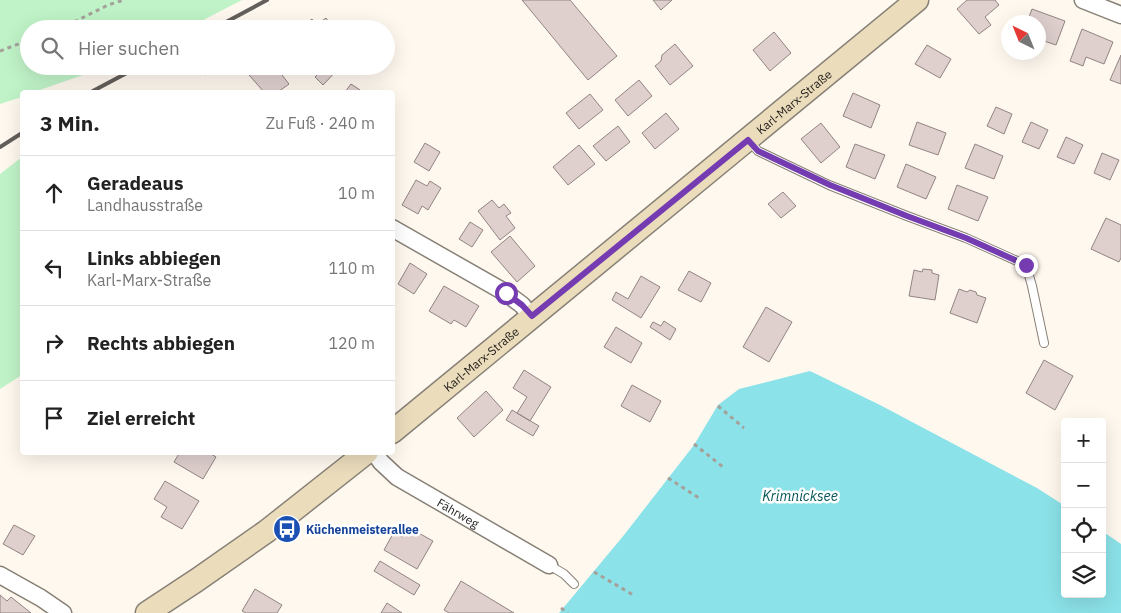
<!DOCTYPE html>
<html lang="de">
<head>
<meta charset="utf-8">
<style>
	:root { --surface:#fff; --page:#f6f6f6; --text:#222; --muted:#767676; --line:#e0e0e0 }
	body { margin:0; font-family:"IBM Plex Sans",sans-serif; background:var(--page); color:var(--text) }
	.controls { position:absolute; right:15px; bottom:15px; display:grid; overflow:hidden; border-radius:5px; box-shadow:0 5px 20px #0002 }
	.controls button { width:45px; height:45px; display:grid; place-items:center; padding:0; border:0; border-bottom:1px solid var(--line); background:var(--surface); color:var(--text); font:25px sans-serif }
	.compass { position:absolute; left:1001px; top:15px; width:45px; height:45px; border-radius:50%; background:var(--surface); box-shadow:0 5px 20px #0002; rotate:317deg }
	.stop { position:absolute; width:15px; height:15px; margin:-11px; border:4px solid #753cb2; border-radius:50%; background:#fff }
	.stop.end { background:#753cb2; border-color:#fff; box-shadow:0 1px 5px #0008 }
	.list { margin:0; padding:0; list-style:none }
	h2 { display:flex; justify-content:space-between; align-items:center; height:65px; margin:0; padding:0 20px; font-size:21px }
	h2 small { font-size:16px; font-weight:400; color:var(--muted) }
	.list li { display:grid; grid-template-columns:32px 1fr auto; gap:15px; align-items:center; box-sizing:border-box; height:75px; padding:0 20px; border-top:1px solid var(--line) }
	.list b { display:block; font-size:19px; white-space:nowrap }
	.list p { margin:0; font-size:16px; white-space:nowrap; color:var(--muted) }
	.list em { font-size:16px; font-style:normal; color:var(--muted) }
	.icon { flex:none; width:28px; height:28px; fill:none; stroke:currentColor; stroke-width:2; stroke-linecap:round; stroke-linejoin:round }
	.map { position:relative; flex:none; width:1121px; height:613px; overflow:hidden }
	.search { position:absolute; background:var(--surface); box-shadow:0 5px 20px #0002; left:20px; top:20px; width:375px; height:55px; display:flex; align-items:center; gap:12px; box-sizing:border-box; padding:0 18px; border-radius:28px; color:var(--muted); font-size:19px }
	.panel { position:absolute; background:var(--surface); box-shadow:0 5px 20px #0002; left:20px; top:90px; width:375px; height:365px; border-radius:5px }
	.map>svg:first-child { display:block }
</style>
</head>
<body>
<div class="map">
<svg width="1121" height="613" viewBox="0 0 1121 613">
	<rect width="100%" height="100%" fill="#fff8ef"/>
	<!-- green -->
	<path fill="#c0f3c8" d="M0,0H242L186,29H29V66H109L34,92H22V97L0,104Z
		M22,157V375L0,389V174Z"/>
	<!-- water -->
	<path fill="#8be2e8" d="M810,371L880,405L1037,488L1065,506V594H1102V531L1121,544V613H559L624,535L694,445L718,405L739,389Z"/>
	<!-- building -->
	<path fill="#dfd0ce" stroke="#928483" d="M522,0H570L617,56L588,80Z
		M653,0H672L661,10Z
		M967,0H995L999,5L985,17L991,25L979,34L957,9Z
		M1032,9L1065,21L1056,45L1038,39V22H1027Z
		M326,18L331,25L325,29H310Z
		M312,19L316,25L310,29H298Z
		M1082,29L1113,42L1104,64L1086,57L1083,66L1070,61Z
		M774,32L791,53L770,71L753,50Z
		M675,44L693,66L670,85L655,66L661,61L662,55Z
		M927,45L951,59L940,78L915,64Z
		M1121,55V84L1110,80Z
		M200,66H210L212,71L205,75Z
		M260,66H275L289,84L278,92H264L249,75Z
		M326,66H341L323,85L315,77Z
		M639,80L652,96L628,116L615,100Z
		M351,84L360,90L359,92H345Z
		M853,93L880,105L871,128L843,116Z
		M590,94L603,110L579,129L566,113Z
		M996,107L1012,114L1004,134L987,126Z
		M666,113L679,129L655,149L642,133Z
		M917,122L946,133L938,155L909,145Z
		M1031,122L1048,130L1039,149L1022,142Z
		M821,123L840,147L821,163L801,139Z
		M618,126L630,142L606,161L593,146Z
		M1066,137L1083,145L1074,164L1057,157Z
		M425,143L440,152L429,171L414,162Z
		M855,144L885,155L875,179L846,167Z
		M975,144L1003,156L994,179L965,168Z
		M579,145L595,164L568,185L553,167Z
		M1102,153L1119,160L1110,180L1094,173Z
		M906,164L936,177L926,199L897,187Z
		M416,180L427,186L430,181L441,188L428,210L422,206L418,214L402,205Z
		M957,185L988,197L978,221L948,209Z
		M783,192L796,206L781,218L768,204Z
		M492,200L499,208L504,204L511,213L506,216L515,228L500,240L478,211Z
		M1106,218L1121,225V258L1119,262L1091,249Z
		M470,222L483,230L472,247L459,239Z
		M510,236L535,266L517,282L491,252Z
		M410,263L427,274L414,294L398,284Z
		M923,269L932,270V273L939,275L935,300L909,296L914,270L922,272Z
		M689,271L711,283L701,302L678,290Z
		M641,276L660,287L641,318L612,300L616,292L628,299Z
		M444,286L479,306L466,327L454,320L451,324L429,311Z
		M959,289L967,292L970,290L976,292L977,295L986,298L977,323L950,313Z
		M766,307L792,322L769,362L743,347Z
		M664,321L676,329L670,340L650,327L653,322L661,326Z
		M616,327L642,343L631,363L604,347Z
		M1044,360L1073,376L1055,410L1026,393Z
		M524,370L551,387L530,421L517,413L527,397L513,388Z
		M632,385L661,401L650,422L621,406Z
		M486,391L503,410L474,437L457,418Z
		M512,410L539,426L533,436L506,420Z
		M180,452H208L216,457L203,479L174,462Z
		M165,481L199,501L182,529L161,517L167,507L154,499Z
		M14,525L35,536L23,555L3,544Z
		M408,527L433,541L417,569L384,550L394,532L402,537Z
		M380,561L420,585L414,595L374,571Z
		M461,581L514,613H449L444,610Z
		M255,589L282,605L277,613H246L242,611Z
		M0,595L7,601L11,597L31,613H0Z
		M387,603L402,613H381Z"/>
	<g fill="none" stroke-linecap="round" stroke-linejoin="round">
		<!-- lane casing -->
		<g stroke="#878076" stroke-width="10">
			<path id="lane" d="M749,141L758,151L829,185L907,216L966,238L1026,265L1032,286L1044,343
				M549,565L564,574L574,584"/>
		</g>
		<!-- street casing -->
		<g stroke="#878076" stroke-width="19">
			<g id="street">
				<path d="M1083,0L1121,15"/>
				<path d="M392,228L506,293L522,305L531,316"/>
				<path id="s1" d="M374,452L381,462L397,477L549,565"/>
				<path d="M0,575L41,598L63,613"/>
			</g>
		</g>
		<!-- secondary casing -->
		<g stroke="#878076" stroke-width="25">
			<g id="secondary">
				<path id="s2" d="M392,432L917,0"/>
				<path d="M147,613L197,580L267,531L367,452"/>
			</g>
		</g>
		<!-- path -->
		<path stroke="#a5a099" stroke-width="3" stroke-dasharray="4 4" stroke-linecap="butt" d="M60,29L108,5L124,0
			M0,51L29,40
			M718,406L744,428
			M694,444L723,467
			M668,478L699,498
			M594,572L635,596
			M561,608L568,613"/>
		<!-- lane -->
		<use href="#lane" stroke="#fff" stroke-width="8"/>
		<!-- street -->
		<use href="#street" stroke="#fff" stroke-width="16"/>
		<!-- secondary -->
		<use href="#secondary" stroke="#ebdcbc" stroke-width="22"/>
		<!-- rail -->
		<path stroke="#635f5a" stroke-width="4" d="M213,29L267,0
			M91,92L140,66
			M0,147L22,133"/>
	</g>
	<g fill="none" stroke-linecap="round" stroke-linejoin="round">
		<!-- route -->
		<path stroke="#753cb2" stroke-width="6" d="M506,293L522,305L532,316L748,140L758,151L830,185L907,216L966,238L1026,265"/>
	</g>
	<!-- icons -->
	<defs>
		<g id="bus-disc" transform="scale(1.4375)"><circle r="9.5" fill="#1a4fb4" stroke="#fff"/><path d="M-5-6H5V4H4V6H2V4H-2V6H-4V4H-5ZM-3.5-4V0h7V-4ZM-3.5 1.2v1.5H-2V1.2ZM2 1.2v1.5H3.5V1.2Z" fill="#fff"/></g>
	</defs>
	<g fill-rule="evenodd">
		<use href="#bus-disc" x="287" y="529"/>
	</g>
	<g text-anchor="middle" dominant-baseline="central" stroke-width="5" stroke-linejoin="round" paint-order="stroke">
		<!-- street labels -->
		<g font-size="12" fill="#1f1c19" stroke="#fff">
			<text stroke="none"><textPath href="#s2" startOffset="520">Karl-Marx-Straße</textPath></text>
			<text stroke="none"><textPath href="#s2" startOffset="115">Karl-Marx-Straße</textPath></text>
			<text stroke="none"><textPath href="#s1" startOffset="105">Fährweg</textPath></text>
		</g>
		<!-- transit labels -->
		<g font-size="12" font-weight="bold" fill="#164399" stroke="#fff" text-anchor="start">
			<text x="306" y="529">Küchenmeisterallee</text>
		</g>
		<!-- water labels -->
		<g font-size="14" font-style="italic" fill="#035559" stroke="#fff">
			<text x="800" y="496">Krimnicksee</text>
		</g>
	</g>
</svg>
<div class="controls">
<button>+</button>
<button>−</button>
<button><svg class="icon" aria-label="locate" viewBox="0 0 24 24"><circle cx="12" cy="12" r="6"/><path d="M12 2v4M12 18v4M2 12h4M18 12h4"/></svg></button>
<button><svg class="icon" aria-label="layers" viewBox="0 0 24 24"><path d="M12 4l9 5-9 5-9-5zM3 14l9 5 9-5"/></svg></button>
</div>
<svg class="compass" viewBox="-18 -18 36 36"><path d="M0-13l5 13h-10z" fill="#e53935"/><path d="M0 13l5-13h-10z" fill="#767676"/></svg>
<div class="stop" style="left:506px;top:293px"></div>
<div class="stop end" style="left:1026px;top:265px"></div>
<div class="search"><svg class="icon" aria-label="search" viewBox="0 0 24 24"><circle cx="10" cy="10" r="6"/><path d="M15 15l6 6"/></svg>Hier suchen</div>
<section class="panel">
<h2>3 Min.<small>Zu Fuß · 240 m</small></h2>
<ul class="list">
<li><svg class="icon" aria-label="ahead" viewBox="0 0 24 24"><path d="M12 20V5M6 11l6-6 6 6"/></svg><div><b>Geradeaus</b><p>Landhausstraße</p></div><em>10 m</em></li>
<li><svg class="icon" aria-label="left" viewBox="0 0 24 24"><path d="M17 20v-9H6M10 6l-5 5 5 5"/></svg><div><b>Links abbiegen</b><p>Karl-Marx-Straße</p></div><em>110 m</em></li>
<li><svg class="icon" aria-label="right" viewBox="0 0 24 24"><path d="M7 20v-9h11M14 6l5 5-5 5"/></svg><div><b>Rechts abbiegen</b></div><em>120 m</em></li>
<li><svg class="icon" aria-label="arrive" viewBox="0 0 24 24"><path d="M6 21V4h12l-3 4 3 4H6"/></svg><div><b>Ziel erreicht</b></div></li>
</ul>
</section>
</div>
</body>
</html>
